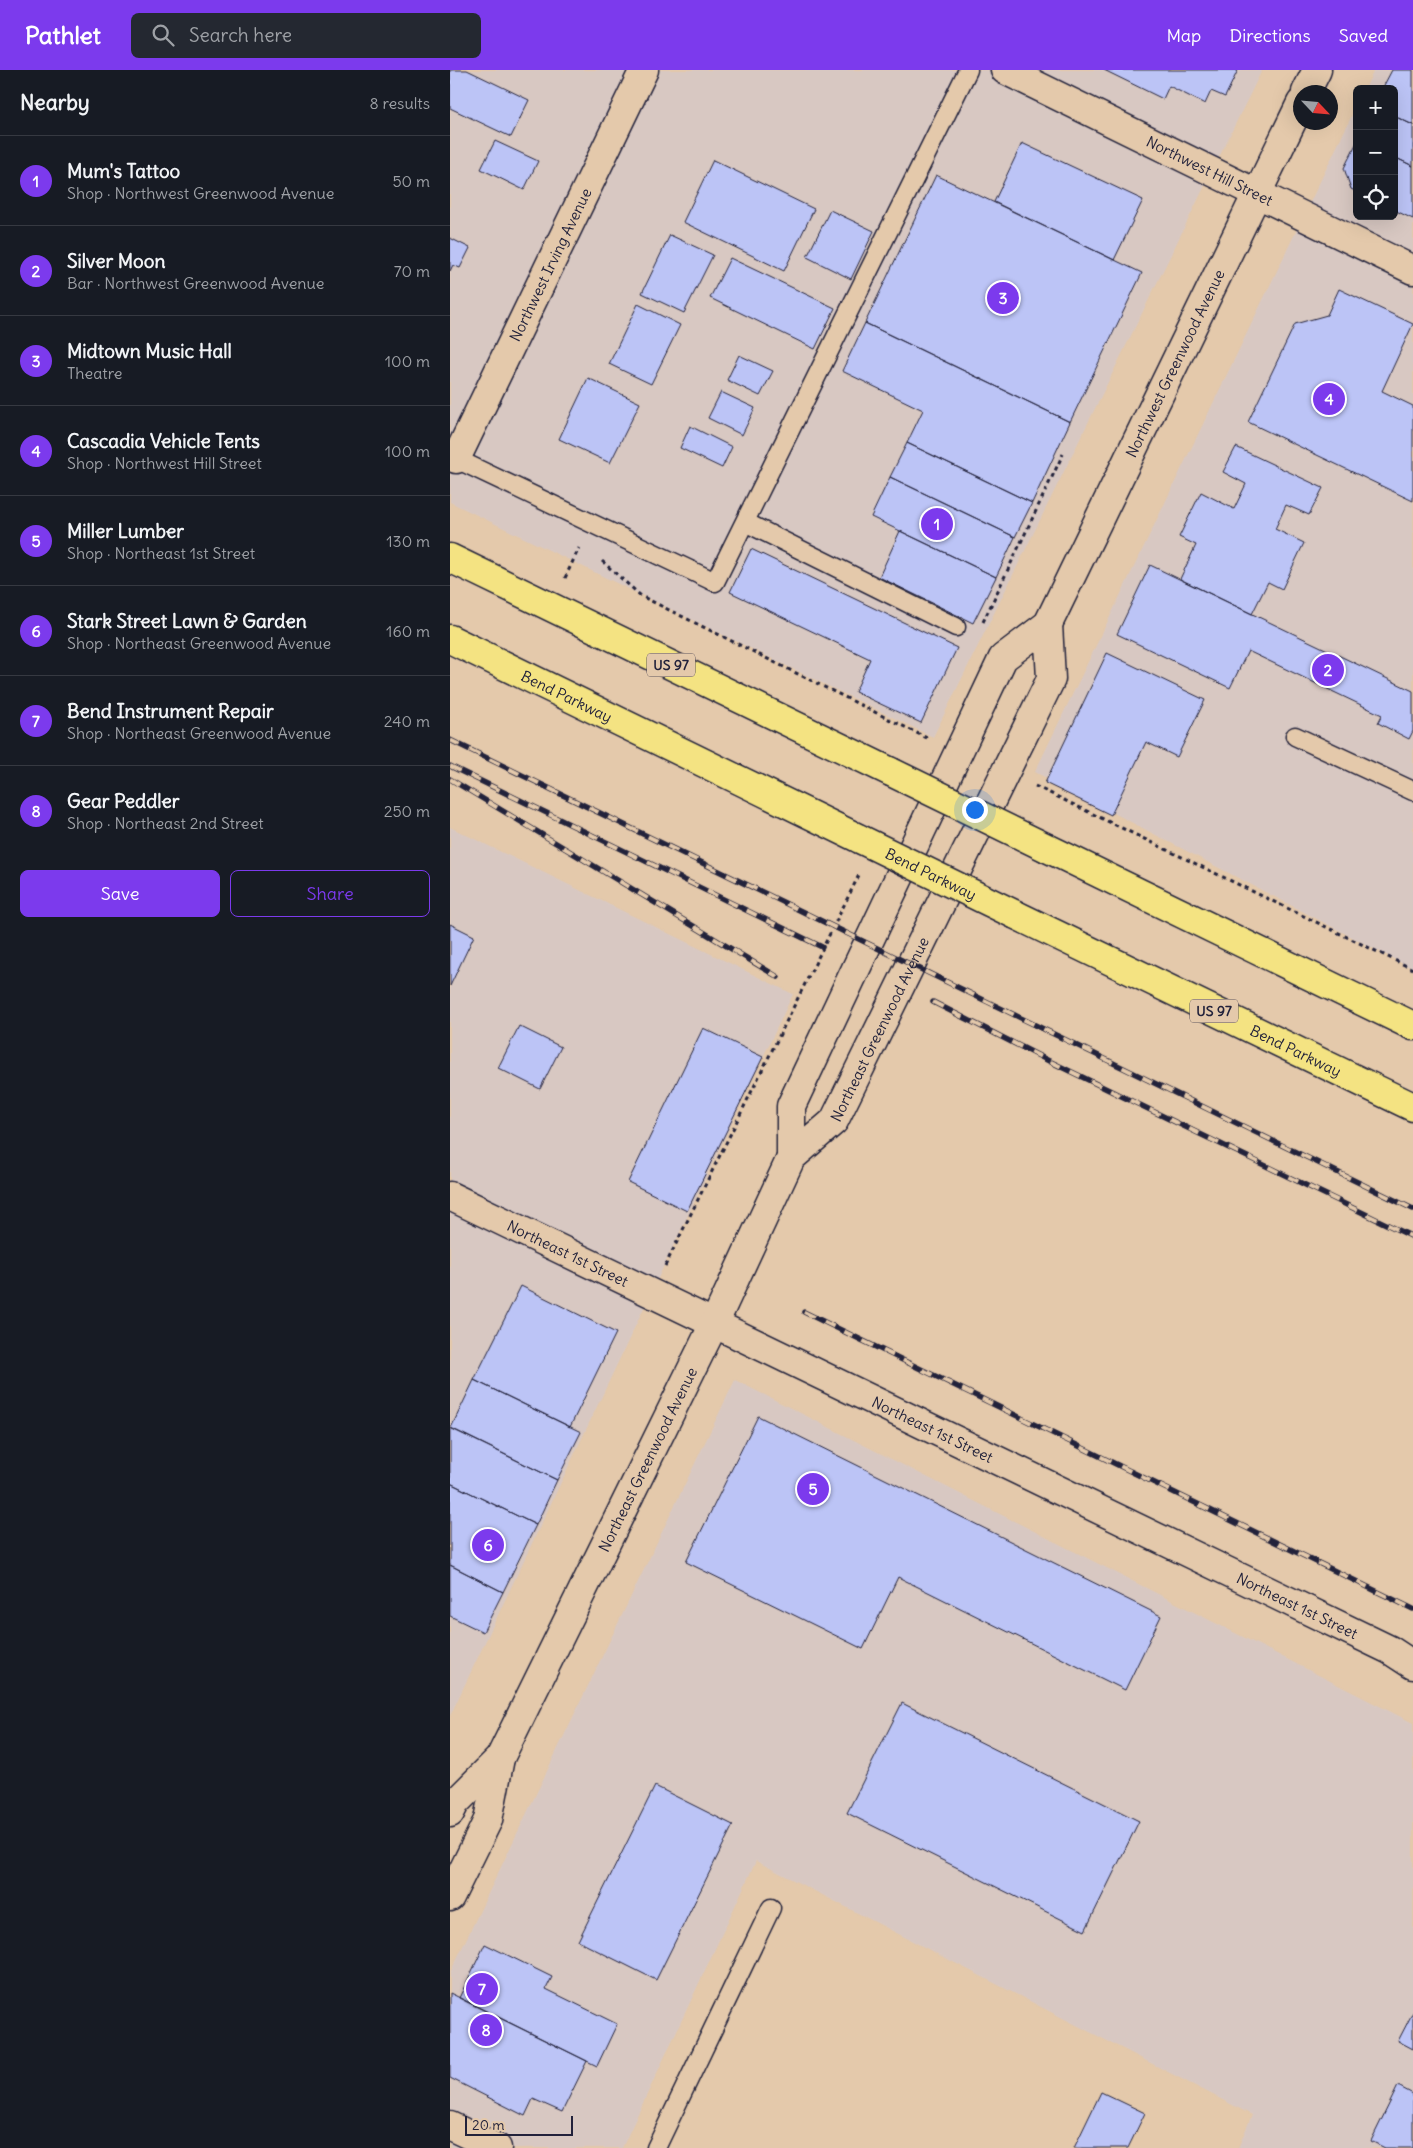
<!DOCTYPE html>
<html lang="en">
<head>
<meta charset="utf-8">
<style>
	:root { --surface:#171b24; --page:#242831; --text:#f1f3f6; --muted:#9ea1a6; --line:#363941; --accent:#7c3aed }
	body { margin:0; font-family:Delius,sans-serif; background:var(--page); color:var(--text) }
	.controls { position:absolute; right:15px; top:15px; display:grid; overflow:hidden; border-radius:8px; box-shadow:0 5px 20px #0002 }
	.controls button { width:45px; height:45px; display:grid; place-items:center; padding:0; border:0; border-bottom:1px solid var(--line); background:var(--surface); color:var(--text); font:25px sans-serif }
	.compass { position:absolute; left:843px; top:15px; width:45px; height:45px; border-radius:50%; background:var(--surface); box-shadow:0 5px 20px #0002; rotate:116deg }
	.scale { position:absolute; left:15px; bottom:12px; width:108px; box-sizing:border-box; padding-left:5px; border:2px solid #22223b; border-top:0; font-size:14px; line-height:18px; white-space:nowrap; color:#22223b; -webkit-text-stroke:4px #e4c9ab; paint-order:stroke }
	.you { position:absolute; left:524px; top:739px; width:18px; height:18px; margin:-12px; border:4px solid #fff; border-radius:50%; background:#1a73e8; box-shadow:0 0 0 8px #1a73e833 }
	.badge { display:grid; place-items:center; width:32px; height:32px; border-radius:50%; background:var(--accent); color:#fff; font-size:16px; font-weight:700 }
	.pin { position:absolute; translate:-50% -50%; border:2px solid #fff; box-shadow:0 1px 5px #0006 }
	.list { margin:0; padding:0; list-style:none }
	h2 { display:flex; justify-content:space-between; align-items:center; height:65px; margin:0; padding:0 20px; font-size:21px }
	h2 small { font-size:16px; font-weight:400; color:var(--muted) }
	.list li { display:grid; grid-template-columns:32px 1fr auto; gap:15px; align-items:center; box-sizing:border-box; height:90px; padding:0 20px; border-top:1px solid var(--line) }
	.list b { display:block; font-size:19px; white-space:nowrap }
	.list p { margin:0; font-size:16px; white-space:nowrap; color:var(--muted) }
	.list em { font-size:16px; font-style:normal; color:var(--muted) }
	.actions { display:flex; gap:10px; padding:15px 20px }
	.actions a { flex:1; padding:11px 0; border:1px solid var(--accent); border-radius:8px; text-align:center; font-size:18px; color:var(--accent) }
	.actions .main { background:var(--accent); color:#fff }
	.icon { flex:none; width:28px; height:28px; fill:none; stroke:currentColor; stroke-width:2; stroke-linecap:round; stroke-linejoin:round }
	.map { position:relative; flex:none; width:963px; height:2078px; overflow:hidden }
	header { display:flex; align-items:center; gap:30px; box-sizing:border-box; height:70px; padding:0 25px; background:var(--accent); color:#fff }
	header strong { font-size:24px }
	nav { display:flex; gap:28px; margin-inline-start:auto; font-size:18px }
	.search { width:350px; height:45px; background:var(--page); display:flex; align-items:center; gap:12px; box-sizing:border-box; padding:0 18px; border-radius:8px; color:var(--muted); font-size:19px }
	main { display:flex }
	aside { flex:1; background:var(--surface) }
	.map>svg:first-child { display:block }
</style>
</head>
<body>
<header>
<strong>Pathlet</strong>
<div class="search"><svg class="icon" aria-label="search" viewBox="0 0 24 24"><circle cx="10" cy="10" r="6"/><path d="M15 15l6 6"/></svg>Search here</div>
<nav><a>Map</a><a>Directions</a><a>Saved</a></nav>
</header>
<main>
<aside>
<h2>Nearby<small>8 results</small></h2>
<ul class="list">
<li><span class="badge">1</span><div><b>Mum's Tattoo</b><p>Shop · Northwest Greenwood Avenue</p></div><em>50 m</em></li>
<li><span class="badge">2</span><div><b>Silver Moon</b><p>Bar · Northwest Greenwood Avenue</p></div><em>70 m</em></li>
<li><span class="badge">3</span><div><b>Midtown Music Hall</b><p>Theatre</p></div><em>100 m</em></li>
<li><span class="badge">4</span><div><b>Cascadia Vehicle Tents</b><p>Shop · Northwest Hill Street</p></div><em>100 m</em></li>
<li><span class="badge">5</span><div><b>Miller Lumber</b><p>Shop · Northeast 1st Street</p></div><em>130 m</em></li>
<li><span class="badge">6</span><div><b>Stark Street Lawn &amp; Garden</b><p>Shop · Northeast Greenwood Avenue</p></div><em>160 m</em></li>
<li><span class="badge">7</span><div><b>Bend Instrument Repair</b><p>Shop · Northeast Greenwood Avenue</p></div><em>240 m</em></li>
<li><span class="badge">8</span><div><b>Gear Peddler</b><p>Shop · Northeast 2nd Street</p></div><em>250 m</em></li>
</ul>
<div class="actions"><a class="main">Save</a><a>Share</a></div>
</aside>
<div class="map">
<svg width="963" height="2078" viewBox="0 0 963 2078">
	<rect width="100%" height="100%" fill="#e4c9ab"/>
	<filter id="ink" filterUnits="userSpaceOnUse"><feTurbulence type="fractalNoise" baseFrequency=".02" numOctaves="2"/><feDisplacementMap in="SourceGraphic" scale="10" xChannelSelector="R" yChannelSelector="G"/><feConvolveMatrix kernelMatrix="1 2 1 2 8 2 1 2 1" color-interpolation-filters="sRGB"/></filter>
	<g filter="url(#ink)">
		<!-- built -->
		<path fill="#d8c8c2" d="M0,0H812L483,667L0,432Z
			M924,0H963V899L585,702L907,35V146H944V19H915Z
			M0,757L343,924L0,1646Z
			M285,1310L963,1653V2078H788L802,2045L306,1791L172,2078H0V1903Z"/>
		<!-- building -->
		<path fill="#bcc4f6" stroke="#22223b" d="M0,0H17L79,30L61,67L0,38Z
			M654,0H788L775,27L761,21L755,34L719,16L713,29Z
			M942,0H963V55L944,46V19H932Z
			M944,46L963,55V96L944,87Z
			M45,71L88,91L74,120L31,99Z
			M907,72V122L901,119L894,98Z
			M572,73L693,130L664,190L544,132Z
			M944,87L963,96V149L944,140Z
			M263,90L364,139L334,201L233,152Z
			M486,105L692,203L620,352L415,253Z
			M380,140L424,161L401,209L357,187Z
			M220,165L263,185L234,243L192,223Z
			M0,168L20,178L10,198L3,195L0,201Z
			M280,188L385,238L365,279L260,228Z
			M889,219L963,254L932,321L963,336V431L798,352L845,254L877,245Z
			M188,234L230,255L201,314L159,294Z
			M415,253L620,352L582,433L457,373L473,340L392,301Z
			M289,285L323,301L310,326L277,310Z
			M138,308L190,333L160,393L109,369Z
			M271,322L305,338L292,365L258,348Z
			M240,356L282,377L272,398L230,378Z
			M457,373L582,433L565,467L440,407Z
			M786,377L873,418L859,445L836,435L825,459L854,473L832,519L818,512L802,544L730,509L746,475L729,467L751,422L784,439L796,414L773,402Z
			M440,407L565,467L546,507L421,447Z
			M450,461L546,507L523,553L429,507Z
			M301,479L507,578L471,653L405,622L420,589L280,522Z
			M700,495L963,621V661L959,669L928,653L932,645L798,581L780,618L667,564Z
			M657,583L755,630L727,687L696,672L661,745L595,713Z
			M0,854L24,866L0,916Z
			M69,956L111,977L90,1019L48,998Z
			M253,958L313,987L237,1141L178,1112Z
			M71,1216L166,1263L120,1357L24,1310Z
			M24,1310L131,1362L107,1410L1,1358Z
			M308,1346L711,1546L675,1620L448,1507L413,1579L236,1492Z
			M0,1358L107,1410L86,1455L0,1413Z
			M0,1413L86,1455L53,1522L0,1495Z
			M0,1495L53,1522L33,1562L0,1546Z
			M452,1633L689,1751L635,1861L397,1743Z
			M205,1716L283,1755L206,1910L128,1871Z
			M35,1874L102,1907L96,1919L167,1954L147,1996L9,1928Z
			M0,1923L137,1991L112,2042L83,2029L75,2046L0,2008Z
			M963,1942V1979L948,1971Z
			M948,2016L963,2024V2078H935L921,2071Z
			M651,2022L695,2043L678,2078H624Z"/>
		<g fill="none" stroke-linecap="round" stroke-linejoin="round">
			<!-- service casing -->
			<g stroke="#22223b" stroke-width="21">
				<path id="service" d="M0,386L265,512L518,0
					M295,452L506,557
					M845,666L963,721
					M206,2078L321,1838"/>
			</g>
			<!-- minor casing -->
			<g stroke="#22223b" stroke-width="31">
				<g id="minor">
					<path id="s1" d="M555,0L963,200"/>
					<path id="s2" d="M6,389L194,0"/>
					<path id="s3" d="M0,1126L940,1580L963,1595"/>
					<path d="M0,2056L47,2078"/>
				</g>
			</g>
			<!-- secondary casing -->
			<g stroke="#22223b" stroke-width="31">
				<g id="secondary">
					<path d="M856,22L867,0"/>
					<path id="s4" d="M341,1088V1036L553,588L598,554L851,33"/>
					<path d="M0,1743L5,1733L50,1688"/>
					<path id="s5" d="M0,1827L38,1750L50,1688L264,1254L341,1088L384,1051L601,609L598,554"/>
				</g>
			</g>
			<!-- trunk casing -->
			<g stroke="#22223b" stroke-width="31">
				<g id="trunk">
					<path d="M0,488L441,702"/>
					<path id="s6" d="M0,569L410,769"/>
					<path d="M597,778L963,956"/>
					<path id="s7" d="M566,845L963,1037"/>
				</g>
			</g>
			<!-- path -->
			<path stroke="#22223b" stroke-width="3" stroke-dasharray="4 4" stroke-linecap="butt" d="M152,491L191,526L477,668
				M115,508L129,478
				M533,552L613,384
				M585,716L963,899
				M215,1196L409,805"/>
			<!-- service -->
			<use href="#service" stroke="#e4c9ab" stroke-width="18"/>
			<!-- minor -->
			<use href="#minor" stroke="#e4c9ab" stroke-width="28"/>
			<!-- secondary -->
			<use href="#secondary" stroke="#e4c9ab" stroke-width="28"/>
			<!-- trunk -->
			<use href="#trunk" stroke="#f4e382" stroke-width="28"/>
			<!-- rail casing -->
			<g stroke="#22223b" stroke-width="5.5">
				<path id="rail" d="M0,670L963,1139
					M0,696L372,877
					M0,709L328,907
					M483,932L597,990L963,1167
					M354,1242L963,1539"/>
			</g>
			<!-- rail -->
			<use href="#rail" stroke="#e4c9ab" stroke-width="4" stroke-dasharray="11" stroke-linecap="butt"/>
			<!-- trunk-bridge casing -->
			<g stroke="#22223b" stroke-width="31" stroke-linecap="butt">
				<g id="trunk-bridge">
					<path d="M441,702L597,778"/>
					<path id="s8" d="M410,769L566,845"/>
				</g>
			</g>
			<!-- trunk-bridge -->
			<use href="#trunk-bridge" stroke="#f4e382" stroke-width="28"/>
		</g>
	</g>
	<g text-anchor="middle" dominant-baseline="central" stroke-width="5" stroke-linejoin="round" paint-order="stroke">
		<!-- shield labels -->
		<g fill="#e4c9ab" stroke="#5c545d" stroke-width="1">
			<rect x="197" y="583.5" width="48" height="23" rx="4"/>
			<rect x="740" y="929.5" width="48" height="23" rx="4"/>
		</g>
		<g font-size="14" font-weight="bold" fill="#22223b">
			<text x="221" y="595">US 97</text>
			<text x="764" y="941">US 97</text>
		</g>
		<!-- street labels -->
		<g font-size="15" fill="#22223b" stroke="#e4c9ab">
			<text stroke="none"><textPath href="#s1" startOffset="228">Northwest Hill Street</textPath></text>
			<text stroke="none"><textPath href="#s2" startOffset="216">Northwest Irving Avenue</textPath></text>
			<text stroke="none"><textPath href="#s4" startOffset="894">Northwest Greenwood Avenue</textPath></text>
			<text stroke="none"><textPath href="#s6" startOffset="130">Bend Parkway</textPath></text>
			<text stroke="none"><textPath href="#s8" startOffset="79">Bend Parkway</textPath></text>
			<text stroke="none"><textPath href="#s5" startOffset="975">Northeast Greenwood Avenue</textPath></text>
			<text stroke="none"><textPath href="#s7" startOffset="311">Bend Parkway</textPath></text>
			<text stroke="none"><textPath href="#s3" startOffset="131">Northeast 1st Street</textPath></text>
			<text stroke="none"><textPath href="#s3" startOffset="536">Northeast 1st Street</textPath></text>
			<text stroke="none"><textPath href="#s5" startOffset="482">Northeast Greenwood Avenue</textPath></text>
			<text stroke="none"><textPath href="#s3" startOffset="941">Northeast 1st Street</textPath></text>
		</g>
	</g>
</svg>
<div class="controls">
<button>+</button>
<button>−</button>
<button><svg class="icon" aria-label="locate" viewBox="0 0 24 24"><circle cx="12" cy="12" r="6"/><path d="M12 2v4M12 18v4M2 12h4M18 12h4"/></svg></button>
</div>
<svg class="compass" viewBox="-18 -18 36 36"><path d="M0-13l5 13h-10z" fill="#e53935"/><path d="M0 13l5-13h-10z" fill="#9ea1a6"/></svg>
<div class="scale">20 m</div>
<div class="you"></div>
<div class="pin badge" style="left:487px;top:454px">1</div>
<div class="pin badge" style="left:878px;top:600px">2</div>
<div class="pin badge" style="left:553px;top:228px">3</div>
<div class="pin badge" style="left:879px;top:329px">4</div>
<div class="pin badge" style="left:363px;top:1419px">5</div>
<div class="pin badge" style="left:38px;top:1475px">6</div>
<div class="pin badge" style="left:32px;top:1919px">7</div>
<div class="pin badge" style="left:36px;top:1960px">8</div>
</div>
</main>
</body>
</html>
